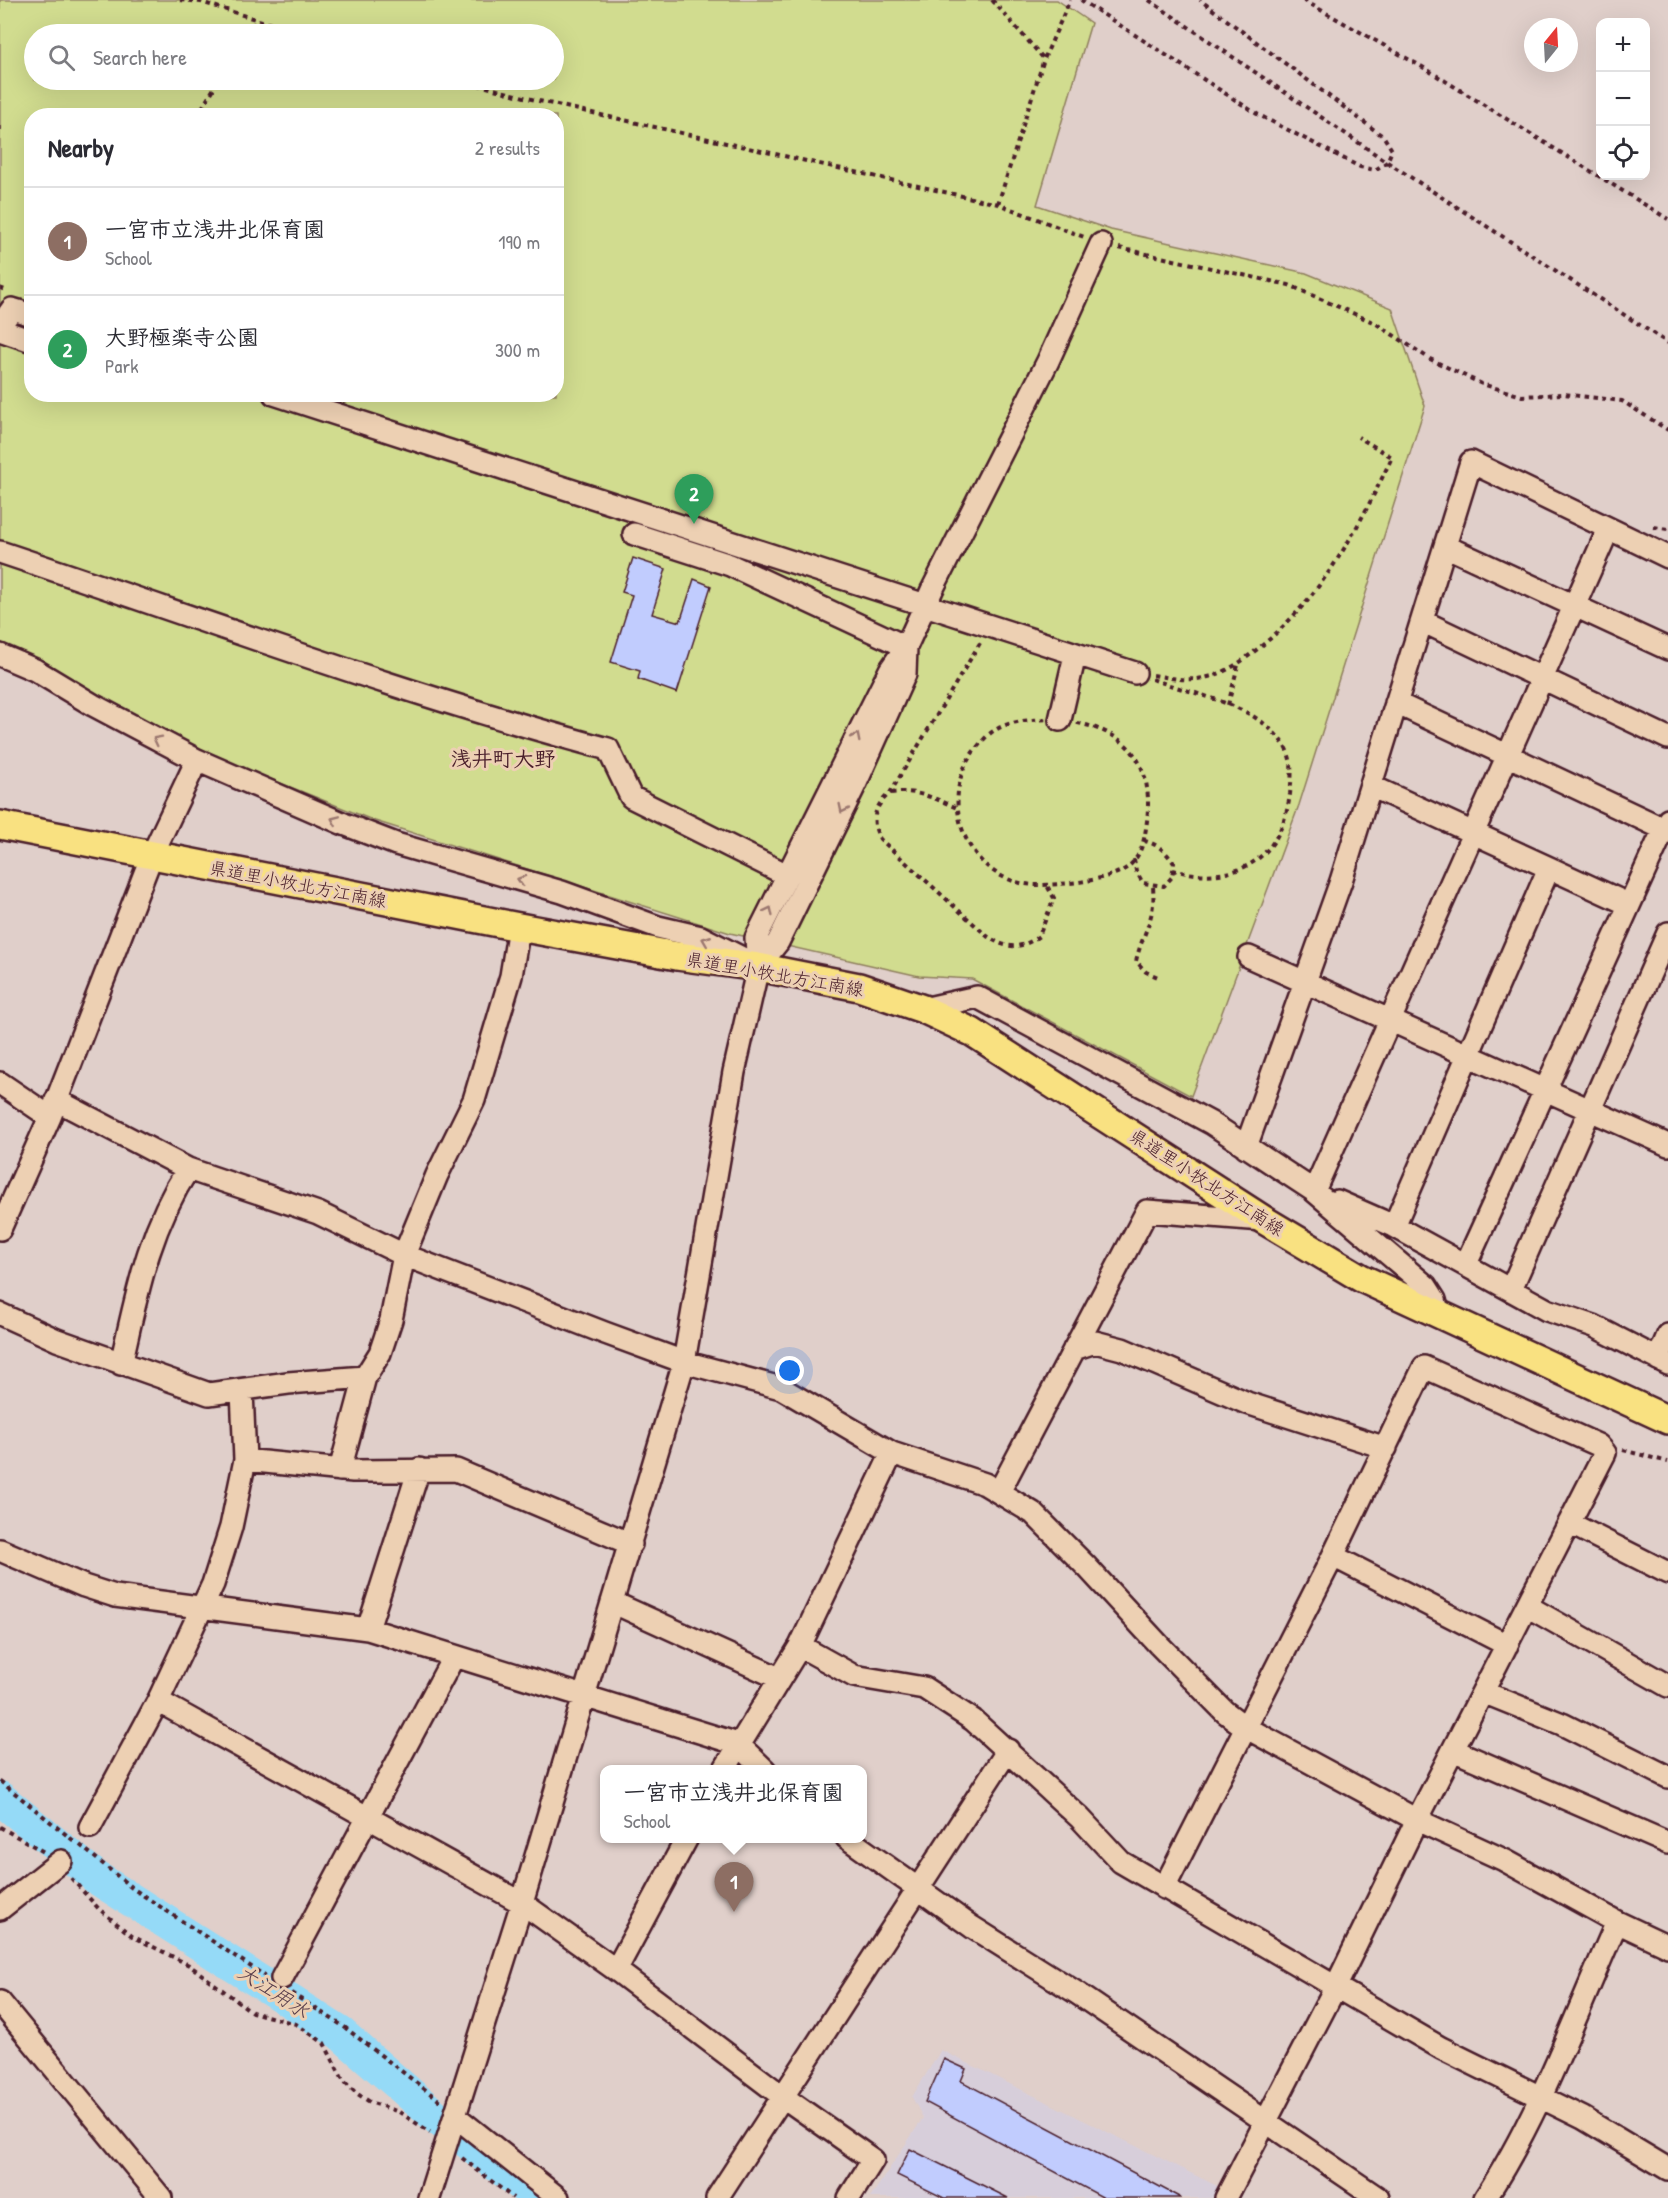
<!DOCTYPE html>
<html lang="en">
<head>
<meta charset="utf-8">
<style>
	:root { --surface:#fff; --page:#f7f7f7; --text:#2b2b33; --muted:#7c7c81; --line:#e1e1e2; --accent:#d1495b }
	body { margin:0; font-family:"Patrick Hand","Klee One",sans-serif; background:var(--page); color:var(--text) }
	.controls { position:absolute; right:18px; top:18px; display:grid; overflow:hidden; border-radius:12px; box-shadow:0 6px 24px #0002 }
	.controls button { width:54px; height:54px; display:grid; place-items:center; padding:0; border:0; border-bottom:2px solid var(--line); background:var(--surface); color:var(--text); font:30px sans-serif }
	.compass { position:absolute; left:1524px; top:18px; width:54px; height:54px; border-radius:50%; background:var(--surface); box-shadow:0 6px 24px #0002; rotate:18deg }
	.you { position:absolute; left:790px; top:1371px; width:21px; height:21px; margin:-15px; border:4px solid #fff; border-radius:50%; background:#1a73e8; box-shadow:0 0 0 9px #1a73e833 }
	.badge { display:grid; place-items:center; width:39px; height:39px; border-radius:50%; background:var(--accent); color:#fff; font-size:20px; font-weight:700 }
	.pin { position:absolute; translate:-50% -50px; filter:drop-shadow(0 2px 3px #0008) }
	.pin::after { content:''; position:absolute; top:32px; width:21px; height:18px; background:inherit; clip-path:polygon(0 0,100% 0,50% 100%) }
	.popup { position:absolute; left:600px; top:1765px; width:267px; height:78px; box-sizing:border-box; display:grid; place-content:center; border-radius:12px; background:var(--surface); filter:drop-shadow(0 2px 4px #0005); font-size:20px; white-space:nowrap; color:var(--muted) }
	.popup b { font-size:22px; color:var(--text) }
	.popup::after { content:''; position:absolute; left:50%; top:100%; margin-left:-12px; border:12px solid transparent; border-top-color:var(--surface) }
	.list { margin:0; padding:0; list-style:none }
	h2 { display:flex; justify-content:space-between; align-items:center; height:78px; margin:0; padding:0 24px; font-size:26px }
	h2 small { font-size:20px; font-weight:400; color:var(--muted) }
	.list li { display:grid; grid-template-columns:39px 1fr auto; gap:18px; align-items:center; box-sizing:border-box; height:108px; padding:0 24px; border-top:2px solid var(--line) }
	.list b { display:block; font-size:22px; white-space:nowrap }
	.list p { margin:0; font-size:20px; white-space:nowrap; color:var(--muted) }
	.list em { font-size:20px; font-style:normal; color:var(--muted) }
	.icon { flex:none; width:33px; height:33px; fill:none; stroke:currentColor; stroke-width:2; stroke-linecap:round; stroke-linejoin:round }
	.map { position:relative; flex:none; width:1668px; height:2198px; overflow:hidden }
	.search { position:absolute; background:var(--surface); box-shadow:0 6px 24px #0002; left:24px; top:24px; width:540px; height:66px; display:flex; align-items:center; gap:15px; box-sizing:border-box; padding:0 21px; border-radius:33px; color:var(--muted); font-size:22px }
	.panel { position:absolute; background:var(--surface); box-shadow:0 6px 24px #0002; left:24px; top:108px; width:540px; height:294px; border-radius:24px }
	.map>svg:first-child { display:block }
</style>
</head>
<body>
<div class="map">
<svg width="1668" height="2198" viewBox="0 0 1668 2198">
	<rect width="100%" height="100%" fill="#e0cfca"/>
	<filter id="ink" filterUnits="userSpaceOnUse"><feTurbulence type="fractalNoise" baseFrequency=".0167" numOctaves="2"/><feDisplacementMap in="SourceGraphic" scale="12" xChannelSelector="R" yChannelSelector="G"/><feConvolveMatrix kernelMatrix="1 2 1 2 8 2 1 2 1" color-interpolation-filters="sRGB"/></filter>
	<g filter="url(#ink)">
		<!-- built -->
		<path fill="#d7ceda" d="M941,2050L1219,2187L1213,2198H870L923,2118L912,2097Z"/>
		<!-- green -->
		<path fill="#d1dc8f" stroke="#8e7e5d" stroke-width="1.5" fill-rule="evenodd" d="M0,0H1057L1091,23L1037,205L1111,230L1306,273L1392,308L1425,406L1299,805L1191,1096L972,979L919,976L730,933L375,821L203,752L0,642ZM34,34H554V80H34ZM32,116H556V394H32Z"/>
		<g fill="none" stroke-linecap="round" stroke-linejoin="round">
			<!-- river -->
			<path stroke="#95daf7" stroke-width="34" d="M0,1798L97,1878L340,2033L441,2121L539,2198"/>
		</g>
		<!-- building -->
		<path fill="#c1ccfe" stroke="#4a1f2b" stroke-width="1.5" d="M633,558L666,569L652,614L680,622L694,579L711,586L677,693L638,679L640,671L611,662L632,595L622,592Z
			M944,2059L966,2069L961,2081L1181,2198H1104L925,2102Z
			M910,2149L1008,2198H944L897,2175Z"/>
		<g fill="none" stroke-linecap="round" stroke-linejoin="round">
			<!-- minor casing -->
			<g stroke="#4a1f2b" stroke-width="26">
				<path id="minor" d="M0,326L12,309L32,315
					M0,330L32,341
					M274,394L1135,673
					M634,534L730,565L906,647L932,590L1048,361L1101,244
					M1445,546L1668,649
					M0,552C202,619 402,694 608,749L631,797L787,875
					M1422,621L1668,738
					M0,655L35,670L93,705L197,760L344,824L396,844L562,892L658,927L701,937L752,963
					M1396,703L1664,829
					M1060,720L1075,655
					M1371,786L1628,904
					M1249,957L1668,1145
					M923,1009L977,997L1211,1123L1314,1191L1426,1286L1435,1300L1439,1315
					M0,1083L50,1117
					M56,1100L188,1169L318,1213L404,1255L605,1333L684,1362L781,1388L892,1453L985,1484L1033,1513L1087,1567L1159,1645L1225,1712L1245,1727L1417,1820L1504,1860L1617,1922L1668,1946
					M1246,1147L1341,881L1471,462L1668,557
					M1314,1191L1608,530
					M1337,1201L1394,1226L1547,1310L1594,1326L1668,1364
					M1394,1226L1549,868
					M0,1229L50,1117L152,855L197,760
					M1466,1264L1668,820
					M1511,1289L1668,933
					M0,1314L57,1340L209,1394L288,1383L365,1377L380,1353L391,1320L404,1255L437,1175L474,1100L511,976L519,927
					M1074,1349L1095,1342L1122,1349L1247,1403L1386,1448
					M1658,1359L1668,1335
					M121,1364C137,1294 148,1231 188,1169
					M245,1460L353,1471L456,1470L631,1544
					M340,1470L365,1377
					M999,1492L1147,1211L1263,1220
					M1569,1523L1668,1573
					M0,1550L84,1586L115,1596L368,1629L738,1744L765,1770
					M1333,1556L1507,1645
					M612,1602L779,1678
					M1527,1606L1668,1686
					M368,1629L419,1469
					M800,1646L854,1676L924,1688L973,1720L1080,1818L1121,1862L1441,2048L1583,2118L1668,2169
					M1483,1692L1562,1724L1668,1777
					M158,1701L522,1903L616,1970L782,2096L873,2160L849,2198
					M1453,1750L1668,1843
					M724,1770L800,1646L892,1453
					M90,1827L158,1701L213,1584L231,1527L245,1460L242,1391
					M847,1838L972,1927L1077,1993L1378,2198
					M1164,1888L1333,1556L1424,1367L1598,1445L1605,1453L1417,1820L1335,1988L1226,2198
					M0,1909L61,1861
					M616,1970L687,1838
					M282,1978L454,1656
					M0,2002L161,2198
					M455,2116L558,2198
					M429,2198L522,1903L684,1362L734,1072L758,967L756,938L890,670L906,647L905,674L856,783L778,942L758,967
					M717,2198L1008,1750
					M1485,2198C1539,2117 1577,2011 1617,1922"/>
			</g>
			<!-- major casing -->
			<g stroke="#4a1f2b" stroke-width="32">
				<path id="major" d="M0,825L519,927L677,956L758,967L859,987L923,1009L972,1032L1264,1220L1361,1278L1668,1420"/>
			</g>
			<!-- path -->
			<path stroke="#4a1f2b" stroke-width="4" stroke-dasharray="4.5 4.5" stroke-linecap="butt" d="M180,0L201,2L303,34
				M992,0L1044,59
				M1081,0L1257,114L1360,167L1375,170L1387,162L1392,150L1384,137L1200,0
				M1149,0L1387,162L1668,343
				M1303,0L1426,69L1668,219
				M247,34L257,20
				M460,80L539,101L998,204L1084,237
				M197,116L219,80
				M0,128H2
				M998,204L1044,59L1070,0
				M1119,248L1289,285L1375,323L1430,359L1482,384L1522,396L1563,394L1622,401L1668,430
				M0,288L8,291
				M1654,527L1668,529
				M980,643L890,793C874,807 870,820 880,839L987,936C1006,949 1020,950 1039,936L1054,898L1046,884
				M1153,675C1170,678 1190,682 1208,677C1225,673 1241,662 1255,651C1320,601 1358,530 1392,457L1358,437
				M1152,679C1194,695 1254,703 1282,742C1294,759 1292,775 1290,794C1281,861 1236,886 1173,870
				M1228,705L1238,665
				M1050,719C1116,725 1155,750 1147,821C1145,837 1142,855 1129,866C1112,881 1059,885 1036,885C969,883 935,803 974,751C980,744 988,733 997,729C1012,720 1034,720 1050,719Z
				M891,793C915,789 935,798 957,808
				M1134,859L1136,871L1143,883L1164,886L1172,877L1174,863C1165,851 1159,845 1145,841
				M1153,887C1156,919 1143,931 1136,961L1146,972L1158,977
				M1623,1450L1668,1462
				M0,1781L74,1841
				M0,1827L44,1852
				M80,1845L132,1888L265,1976
				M71,1878L99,1909L132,1936L189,1965L252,2012L296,2024L324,2043L343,2080L356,2093L370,2102L399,2112L430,2132
				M291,1993L343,2026L440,2101
				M462,2158L513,2198"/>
			<!-- minor -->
			<use href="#minor" stroke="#edd0b3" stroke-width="21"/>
			<!-- major -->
			<use href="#major" stroke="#f9e181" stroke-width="27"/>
		</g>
		<!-- one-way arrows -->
		<defs><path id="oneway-chevron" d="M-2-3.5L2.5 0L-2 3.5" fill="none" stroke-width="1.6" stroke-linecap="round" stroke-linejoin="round" transform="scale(1.5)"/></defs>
		<g stroke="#9c786f">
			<use href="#oneway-chevron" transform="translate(856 737) rotate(-63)"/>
			<use href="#oneway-chevron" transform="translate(157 740) rotate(-153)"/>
			<use href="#oneway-chevron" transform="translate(843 809) rotate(116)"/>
			<use href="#oneway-chevron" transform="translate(335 820) rotate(-157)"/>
			<use href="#oneway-chevron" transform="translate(521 880) rotate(-164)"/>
			<use href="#oneway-chevron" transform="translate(769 911) rotate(-64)"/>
			<use href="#oneway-chevron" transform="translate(706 940) rotate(-158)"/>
		</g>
	</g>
	<g text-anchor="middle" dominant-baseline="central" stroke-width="6" stroke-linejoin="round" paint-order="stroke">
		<!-- street labels -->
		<g font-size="18" fill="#4a1f2b" stroke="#edd0b3">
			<text transform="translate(298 884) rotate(11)">県道里小牧北方江南線</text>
			<text transform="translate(775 974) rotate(10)">県道里小牧北方江南線</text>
			<text transform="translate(1207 1182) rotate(33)">県道里小牧北方江南線</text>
		</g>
		<!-- water labels -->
		<g font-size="20" font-style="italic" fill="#553b4a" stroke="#edd0b3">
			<text transform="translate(274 1991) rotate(33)">大江用水</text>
		</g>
		<!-- quarter labels -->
		<g font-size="21" font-weight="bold" fill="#4a1f2b" stroke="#edd0b3">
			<text x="503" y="758">浅井町大野</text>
		</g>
	</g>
</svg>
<div class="controls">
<button>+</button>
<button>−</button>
<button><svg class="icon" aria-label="locate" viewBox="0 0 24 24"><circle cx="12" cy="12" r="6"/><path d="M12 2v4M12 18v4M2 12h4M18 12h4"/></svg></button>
</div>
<svg class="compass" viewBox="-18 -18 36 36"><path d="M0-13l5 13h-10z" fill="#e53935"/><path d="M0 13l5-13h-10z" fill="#7c7c81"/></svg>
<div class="you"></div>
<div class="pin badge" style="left:734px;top:1912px;background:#8d6e63">1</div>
<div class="popup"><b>一宮市立浅井北保育園</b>School</div>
<div class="pin badge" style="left:694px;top:524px;background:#2e9e5b">2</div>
<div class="search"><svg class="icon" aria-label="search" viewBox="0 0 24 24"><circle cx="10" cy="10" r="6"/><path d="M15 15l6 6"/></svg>Search here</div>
<section class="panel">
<h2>Nearby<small>2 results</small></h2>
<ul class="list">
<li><span class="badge" style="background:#8d6e63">1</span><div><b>一宮市立浅井北保育園</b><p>School</p></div><em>190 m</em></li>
<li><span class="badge" style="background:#2e9e5b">2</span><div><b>大野極楽寺公園</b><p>Park</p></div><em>300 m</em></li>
</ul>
</section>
</div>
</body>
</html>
